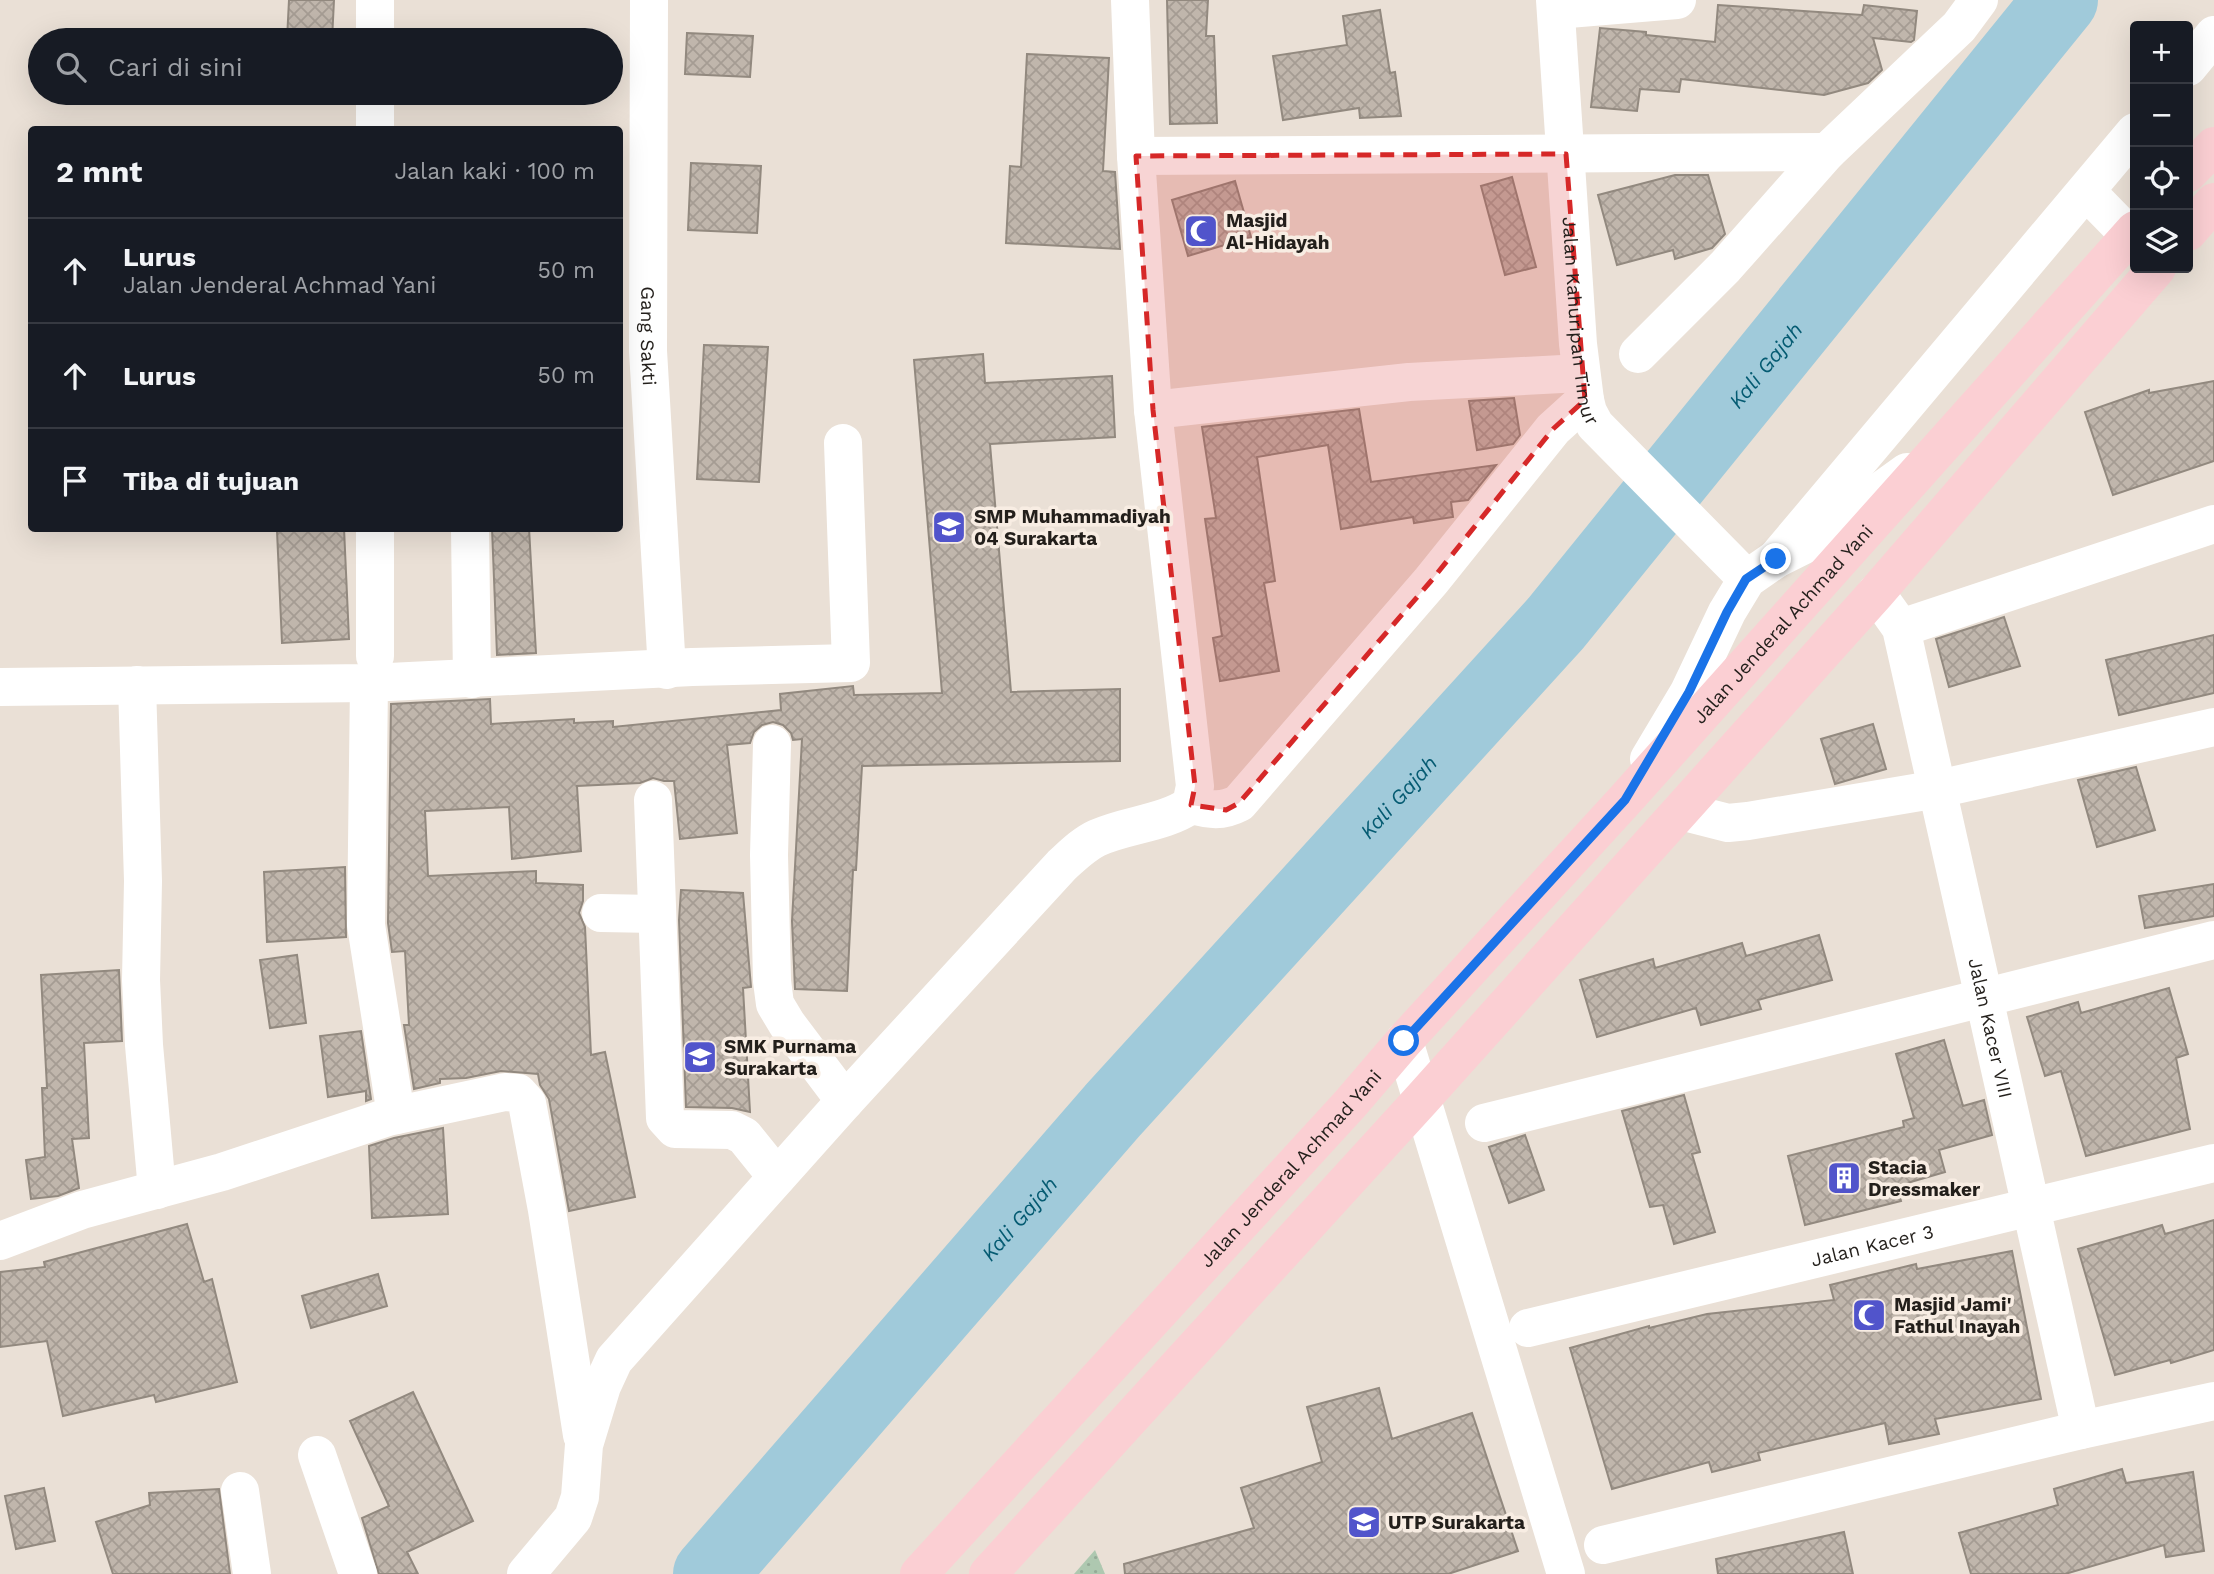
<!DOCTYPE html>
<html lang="id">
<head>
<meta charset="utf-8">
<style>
	:root { --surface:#171b24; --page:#242831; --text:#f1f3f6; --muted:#9ea1a6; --line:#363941 }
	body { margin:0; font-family:"Work Sans",sans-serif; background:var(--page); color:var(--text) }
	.controls { position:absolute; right:21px; top:21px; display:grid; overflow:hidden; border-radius:7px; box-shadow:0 7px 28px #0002 }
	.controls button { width:63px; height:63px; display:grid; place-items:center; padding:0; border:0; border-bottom:2px solid var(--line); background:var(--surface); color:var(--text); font:35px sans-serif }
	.stop { position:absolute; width:21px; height:21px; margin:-16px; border:5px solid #1a73e8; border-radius:50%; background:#fff }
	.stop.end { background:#1a73e8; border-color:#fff; box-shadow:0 2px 7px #0008 }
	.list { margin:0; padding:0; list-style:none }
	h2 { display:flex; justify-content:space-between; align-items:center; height:91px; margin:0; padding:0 28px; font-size:30px }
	h2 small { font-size:23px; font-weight:400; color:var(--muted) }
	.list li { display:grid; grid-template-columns:46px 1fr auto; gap:21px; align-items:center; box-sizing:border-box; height:105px; padding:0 28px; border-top:2px solid var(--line) }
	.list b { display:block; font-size:26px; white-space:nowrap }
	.list p { margin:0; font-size:23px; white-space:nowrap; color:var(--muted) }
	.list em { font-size:23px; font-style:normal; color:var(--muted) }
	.icon { flex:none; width:38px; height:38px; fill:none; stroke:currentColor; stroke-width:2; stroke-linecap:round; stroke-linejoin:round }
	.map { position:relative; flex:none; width:2214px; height:1574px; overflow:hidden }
	.search { position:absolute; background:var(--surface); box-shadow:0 7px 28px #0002; left:28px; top:28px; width:595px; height:77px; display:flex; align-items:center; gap:18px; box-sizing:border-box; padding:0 24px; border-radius:38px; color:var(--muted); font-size:26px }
	.panel { position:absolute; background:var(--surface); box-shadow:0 7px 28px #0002; left:28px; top:126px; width:595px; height:406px; border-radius:7px }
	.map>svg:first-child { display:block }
</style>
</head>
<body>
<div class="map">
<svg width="2214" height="1574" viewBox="0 0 2214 1574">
	<defs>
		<pattern id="park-dots" width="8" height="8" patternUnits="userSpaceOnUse" patternTransform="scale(1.75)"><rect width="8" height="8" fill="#aec8b0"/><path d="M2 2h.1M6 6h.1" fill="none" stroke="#95ab97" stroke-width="1.8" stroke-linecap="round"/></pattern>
		<pattern id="building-cross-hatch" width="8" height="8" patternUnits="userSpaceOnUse" patternTransform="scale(1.75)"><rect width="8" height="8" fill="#c0b6ac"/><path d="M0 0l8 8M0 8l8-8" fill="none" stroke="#a59c93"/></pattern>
	</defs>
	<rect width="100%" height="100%" fill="#eae0d6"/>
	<!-- park -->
	<path fill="url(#park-dots)" d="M1095,1550L1105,1574H1074Z"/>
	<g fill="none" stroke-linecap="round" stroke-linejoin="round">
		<!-- river -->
		<path stroke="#a0cada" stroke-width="74" id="s1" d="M710,1574L1113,1110L1556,623L2061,0"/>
	</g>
	<!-- building -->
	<path fill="url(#building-cross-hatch)" stroke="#92897f" stroke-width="2" d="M289,0H334L332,40H287Z
		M1167,0H1208L1206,36H1214L1217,123L1170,124Z
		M1718,5L1862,15L1864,5L1917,11L1914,40L1911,42L1873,38L1882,70L1868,83L1824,95L1681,79L1679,92L1640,89L1637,111L1591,107L1600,28L1646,32V35L1715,42Z
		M1380,10L1390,73L1395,72L1401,116L1360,118L1359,108L1283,120L1273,56L1347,45L1343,16Z
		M687,33L753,36L750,77L685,74Z
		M1027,54L1109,58L1103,171L1115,172L1120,249L1006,243L1010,166L1021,167Z
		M691,163L761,166L757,233L688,230Z
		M1675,175H1708L1725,234L1712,248L1675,259L1673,250L1617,265L1598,195Z
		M1512,177L1536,267L1505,275L1481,186Z
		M1235,181L1251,237L1188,256L1172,200Z
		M704,345L768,347L759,482L697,479Z
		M983,354L985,383L1112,376L1115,437L990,444L1011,692L1120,689V761L862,766L856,870H853L847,991L795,989L792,921L802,739L793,740L791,733L783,725L773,722L762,725L754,732L750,743L727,745L737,833L680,839L674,781H664L653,778L640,783L577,786L581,851L512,859L509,807L425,811L428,876L536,871V883L583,885V901L579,913L585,927L591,1055L605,1052L635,1197L569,1211L549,1099L540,1085L538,1074L501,1071L466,1078L440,1079V1083L414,1089L404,1025H409L405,951L392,952L388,923L391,704L490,699L491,724L574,719V723L613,721V727L781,710L780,694L853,686L854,695L942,693L914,360Z
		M2214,381V461L2113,495L2085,412L2149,390V393Z
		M1514,398L1520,435L1513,444L1477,450L1469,401Z
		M1359,409L1371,482L1496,465L1468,500L1451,502L1453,517L1414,523L1413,517L1341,529L1328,445L1257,457L1275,581L1264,583L1279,671L1220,681L1213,638L1222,636L1205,519L1216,518L1202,427Z
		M321,528H344L349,639L282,643L277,531Z
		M492,528H529L536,653L497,655Z
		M2004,617L2020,666L1949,687L1936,639Z
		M2214,635V693L2119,715L2106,660Z
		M1873,724L1886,769L1835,784L1821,739Z
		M2136,767L2155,830L2097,847L2078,780Z
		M345,867L346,937L267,942L264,872Z
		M2214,884V916L2145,928L2139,896Z
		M681,890L743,893L751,987L743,988L750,1112L732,1108L686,1107L679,920Z
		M1819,935L1832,980L1758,1000L1761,1009L1701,1025L1696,1008L1597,1037L1580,980L1653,959L1655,968L1742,943L1746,956Z
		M297,955L306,1023L270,1028L260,960Z
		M119,970L122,1041L84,1043L89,1138L72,1139L79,1188L58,1196L31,1199L26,1160L45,1157L42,1088H47L41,975Z
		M2169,988L2188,1054L2176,1058L2190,1129L2086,1156L2061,1071L2045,1076L2027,1017L2078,1002L2081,1013Z
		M361,1031L371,1099L366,1101V1091L328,1097L320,1036Z
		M1944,1040L1963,1106L1984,1100L1992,1135L1939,1150L1945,1172L1897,1186L1901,1201L1805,1225L1788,1156L1904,1127L1903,1121L1914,1118L1896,1054Z
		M1684,1095L1700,1152L1692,1154L1715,1232L1674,1244L1663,1205L1650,1207L1622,1111Z
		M443,1128L448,1214L372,1218L369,1146L394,1138Z
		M1525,1135L1544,1190L1509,1203L1489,1147Z
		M2214,1220V1350L2171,1363L2170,1360L2115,1375L2078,1249L2162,1225L2165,1234Z
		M187,1224L204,1282L212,1279L237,1382L156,1402L154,1395L63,1416L47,1341L0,1347V1272L45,1267L44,1262Z
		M2012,1251L2041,1399L1935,1419L1939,1434L1889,1444L1885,1423L1758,1453L1760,1460L1712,1472L1709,1462L1612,1489L1570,1348L1649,1326V1328L1707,1314L1834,1300L1830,1285L1916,1264L1917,1269Z
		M378,1274L387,1306L311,1328L302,1296Z
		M1379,1388L1392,1439L1472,1413L1518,1551L1448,1574H1125L1124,1564L1254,1528L1241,1488L1322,1462L1307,1407Z
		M413,1392L473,1521L407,1552L418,1574H379L362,1518L389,1506L350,1421Z
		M2122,1469L2126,1483L2193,1472L2204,1551L2166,1557L2164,1545L2065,1574H1971L1959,1533L2058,1505L2054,1489Z
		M44,1488L55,1541L16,1549L5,1496Z
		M219,1489L230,1574H113L96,1522L150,1505L149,1493Z
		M1844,1532L1853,1574H1718L1716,1559Z"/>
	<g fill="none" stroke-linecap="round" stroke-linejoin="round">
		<!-- minor -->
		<g stroke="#fff" stroke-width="38">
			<path d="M375,0V40"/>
			<path id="s2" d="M649,0L648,351L667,670"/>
			<path id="s3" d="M1555,0L1578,344L1585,400L1588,412L1595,425L1747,579"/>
			<path d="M1556,10L1677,0"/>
			<path d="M2188,67L2214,35"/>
			<path d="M375,93V130"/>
			<path d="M1136,156L1827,152"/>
			<path d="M2087,192L2130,236"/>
			<path d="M1638,354L1725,267L1827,152L1959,27L1979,0"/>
			<path d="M1153,410L1409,382L1581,373"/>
			<path d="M470,528L472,679"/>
			<path d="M1776,559L2135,132"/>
			<path id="s4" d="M1876,593L1901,628L2081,1430"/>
			<path d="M1901,628L2214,524"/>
			<path d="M375,656V528"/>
			<path d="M369,683L366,925L396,1115"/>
			<path d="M137,685L143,881L141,980L144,1045L157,1190"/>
			<path d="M0,687L369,683L692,667L851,663L843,443"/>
			<path d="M772,744L769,855L772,981L775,1004L787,1024L845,1101"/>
			<path d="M1649,759L1689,692L1727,612L1747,579L1776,559L1808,543L1907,472"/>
			<path d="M653,800L665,1118L675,1129L732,1130L744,1136L777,1177"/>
			<path d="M1191,805C1210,810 1222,812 1239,803L1431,581L1553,429L1585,400"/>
			<path d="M1681,811L1728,823L1748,821L1938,789L2214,727"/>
			<path d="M601,913L656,914"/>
			<path d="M1404,1041L1566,1574"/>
			<path d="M1484,1123L2214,940"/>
			<path d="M0,1241L82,1210L222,1172L388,1117L505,1092L518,1093L527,1103L547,1210L582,1435"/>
			<path id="s5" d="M1528,1328L2214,1163"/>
			<path d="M317,1455L358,1574"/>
			<path d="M240,1491L252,1574"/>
			<path d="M1603,1545L2081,1430L2214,1401"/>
			<path d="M526,1574L573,1518L580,1497L584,1445L602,1386L614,1360L845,1101L1062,865C1073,855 1084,844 1097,838C1128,824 1163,824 1191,805L1195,786L1153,410L1136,156L1130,0"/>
		</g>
		<!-- major -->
		<g stroke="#fbcfd3" stroke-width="38">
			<path d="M2188,173L2214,146"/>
			<path d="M2188,232L2214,202"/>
			<path id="s6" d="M919,1574L1350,1104L1404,1041L1625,800L2135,230"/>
			<path d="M988,1574L1422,1099L1876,593L2157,268"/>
		</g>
	</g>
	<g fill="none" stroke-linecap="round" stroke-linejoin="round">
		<!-- route -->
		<path stroke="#1a73e8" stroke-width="9" d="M1404,1041L1625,800L1689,692L1727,612L1746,579L1776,559"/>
	</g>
	<!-- marked area -->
	<path fill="#d62828" fill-opacity="0.2" stroke="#d62828" stroke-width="5" stroke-dasharray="14 9" stroke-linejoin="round" d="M1566,154L1585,400L1553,429L1431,581L1239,803L1226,810L1191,805L1195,786L1153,410L1136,156Z"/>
	<!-- icons -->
	<defs>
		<g id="mosque-square" transform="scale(1.75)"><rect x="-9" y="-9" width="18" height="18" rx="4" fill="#5154cb" stroke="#f8ede3"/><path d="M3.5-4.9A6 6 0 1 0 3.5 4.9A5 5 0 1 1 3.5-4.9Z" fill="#fff"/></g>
		<g id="school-square" transform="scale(1.75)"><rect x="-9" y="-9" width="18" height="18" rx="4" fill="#5154cb" stroke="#f8ede3"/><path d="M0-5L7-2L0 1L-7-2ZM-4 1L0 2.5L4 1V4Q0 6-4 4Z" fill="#fff"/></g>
		<g id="building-square" transform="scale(1.75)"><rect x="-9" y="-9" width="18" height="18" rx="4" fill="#5154cb" stroke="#f8ede3"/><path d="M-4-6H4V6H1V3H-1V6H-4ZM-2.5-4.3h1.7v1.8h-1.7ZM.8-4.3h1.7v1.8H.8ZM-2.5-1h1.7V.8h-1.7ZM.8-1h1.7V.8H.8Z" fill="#fff"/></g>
		<g id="university-square" transform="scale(1.75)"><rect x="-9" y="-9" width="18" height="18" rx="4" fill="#5154cb" stroke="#f8ede3"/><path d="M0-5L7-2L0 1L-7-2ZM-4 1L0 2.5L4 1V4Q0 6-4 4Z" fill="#fff"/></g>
	</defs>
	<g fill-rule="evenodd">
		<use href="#mosque-square" x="1201" y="231"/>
		<use href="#school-square" x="949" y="527"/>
		<use href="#school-square" x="700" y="1057"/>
		<use href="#building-square" x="1844" y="1178"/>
		<use href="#mosque-square" x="1869" y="1315"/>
		<use href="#university-square" x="1364" y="1522"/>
	</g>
	<g text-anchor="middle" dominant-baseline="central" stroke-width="7" stroke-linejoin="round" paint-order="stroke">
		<!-- poi labels -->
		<g font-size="19" font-weight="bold" fill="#231f1b" stroke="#f8ede3" text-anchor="start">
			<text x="1226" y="220">Masjid<tspan x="1226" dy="22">Al-Hidayah</tspan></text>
			<text x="974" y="516">SMP Muhammadiyah<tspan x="974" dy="22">04 Surakarta</tspan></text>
			<text x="724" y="1046">SMK Purnama<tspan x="724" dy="22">Surakarta</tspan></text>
			<text x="1868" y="1167">Stacia<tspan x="1868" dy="22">Dressmaker</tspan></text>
			<text x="1894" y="1304">Masjid Jami'<tspan x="1894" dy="22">Fathul Inayah</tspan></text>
			<text x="1388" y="1522">UTP Surakarta</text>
		</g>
		<!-- street labels -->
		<g font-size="19" fill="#231f1b" stroke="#f8ede3">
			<text stroke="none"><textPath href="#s3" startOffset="322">Jalan Kahuripan Timur</textPath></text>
			<text stroke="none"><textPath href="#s2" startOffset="336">Gang Sakti</textPath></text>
			<text stroke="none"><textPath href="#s6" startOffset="1284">Jalan Jenderal Achmad Yani</textPath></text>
			<text stroke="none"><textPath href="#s4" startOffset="453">Jalan Kacer VIII</textPath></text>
			<text stroke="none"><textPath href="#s6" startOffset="550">Jalan Jenderal Achmad Yani</textPath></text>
			<text stroke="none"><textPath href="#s5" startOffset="354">Jalan Kacer 3</textPath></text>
		</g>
		<!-- water labels -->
		<g font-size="21" font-style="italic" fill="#055b72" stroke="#f8ede3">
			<text stroke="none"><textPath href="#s1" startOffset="1605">Kali Gajah</textPath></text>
			<text stroke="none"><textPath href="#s1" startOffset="1038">Kali Gajah</textPath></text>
			<text stroke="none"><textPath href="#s1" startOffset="471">Kali Gajah</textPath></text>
		</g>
	</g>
</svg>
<div class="controls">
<button>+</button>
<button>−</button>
<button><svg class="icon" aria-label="locate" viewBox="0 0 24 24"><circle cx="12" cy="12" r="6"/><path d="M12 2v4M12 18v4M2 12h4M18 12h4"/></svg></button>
<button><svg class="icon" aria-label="layers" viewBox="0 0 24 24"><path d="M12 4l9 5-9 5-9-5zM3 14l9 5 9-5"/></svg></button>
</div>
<div class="stop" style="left:1404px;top:1041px"></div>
<div class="stop end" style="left:1776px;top:559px"></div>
<div class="search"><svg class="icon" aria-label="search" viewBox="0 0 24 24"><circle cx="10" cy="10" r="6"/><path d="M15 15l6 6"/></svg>Cari di sini</div>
<section class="panel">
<h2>2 mnt<small>Jalan kaki · 100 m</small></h2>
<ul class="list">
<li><svg class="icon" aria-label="ahead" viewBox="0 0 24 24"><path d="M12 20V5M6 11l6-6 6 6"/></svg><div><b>Lurus</b><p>Jalan Jenderal Achmad Yani</p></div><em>50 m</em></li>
<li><svg class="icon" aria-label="ahead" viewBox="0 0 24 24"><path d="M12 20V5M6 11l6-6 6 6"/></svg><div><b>Lurus</b></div><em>50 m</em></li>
<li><svg class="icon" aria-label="arrive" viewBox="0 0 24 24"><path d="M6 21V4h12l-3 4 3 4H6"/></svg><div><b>Tiba di tujuan</b></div></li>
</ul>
</section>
</div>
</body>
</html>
